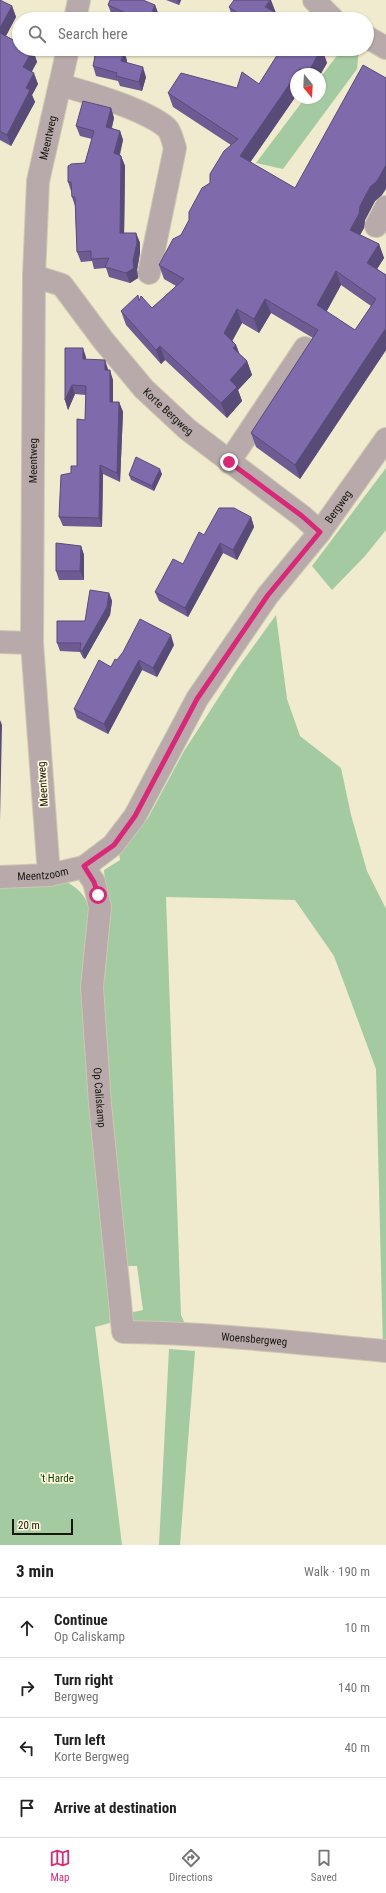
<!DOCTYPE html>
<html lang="en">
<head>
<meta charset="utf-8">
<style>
	:root { --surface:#fff; --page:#f2f2f2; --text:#222; --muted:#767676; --line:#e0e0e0; --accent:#db2777 }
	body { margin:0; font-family:"Roboto Condensed",sans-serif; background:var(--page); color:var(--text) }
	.compass { position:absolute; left:290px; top:68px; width:36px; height:36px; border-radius:50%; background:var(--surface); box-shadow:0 1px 3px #0004; rotate:162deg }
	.scale { position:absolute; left:12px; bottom:10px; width:61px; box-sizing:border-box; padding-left:4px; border:2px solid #18160d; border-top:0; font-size:11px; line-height:14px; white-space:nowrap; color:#18160d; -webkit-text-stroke:3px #fdf7db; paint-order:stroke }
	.stop { position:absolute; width:12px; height:12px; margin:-9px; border:3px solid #db2777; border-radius:50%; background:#fff }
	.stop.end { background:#db2777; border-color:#fff; box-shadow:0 1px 4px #0008 }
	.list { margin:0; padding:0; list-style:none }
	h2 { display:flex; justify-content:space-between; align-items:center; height:52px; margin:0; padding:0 16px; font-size:17px }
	h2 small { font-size:13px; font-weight:400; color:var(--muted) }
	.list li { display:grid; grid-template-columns:26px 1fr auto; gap:12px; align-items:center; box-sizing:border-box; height:60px; padding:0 16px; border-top:1px solid var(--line) }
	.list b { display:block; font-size:15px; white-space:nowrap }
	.list p { margin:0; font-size:13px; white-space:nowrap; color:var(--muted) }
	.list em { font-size:13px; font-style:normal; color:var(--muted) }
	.icon { flex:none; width:22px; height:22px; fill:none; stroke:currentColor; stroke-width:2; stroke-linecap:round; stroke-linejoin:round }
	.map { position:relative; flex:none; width:386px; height:1545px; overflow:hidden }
	.search { position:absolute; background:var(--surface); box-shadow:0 1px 3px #0004; left:12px; right:12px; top:12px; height:44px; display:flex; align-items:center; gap:10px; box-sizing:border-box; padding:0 14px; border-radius:22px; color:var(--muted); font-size:15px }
	.sheet { height:292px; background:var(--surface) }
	nav { display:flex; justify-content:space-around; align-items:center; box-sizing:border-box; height:56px; border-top:1px solid var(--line); background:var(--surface); font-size:11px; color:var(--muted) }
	nav a { display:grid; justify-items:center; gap:2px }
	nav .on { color:var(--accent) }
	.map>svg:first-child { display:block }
</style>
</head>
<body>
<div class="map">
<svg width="386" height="1545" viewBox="0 0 386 1545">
	<rect width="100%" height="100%" fill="#f0eace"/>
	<!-- green -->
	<path fill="#a3caa0" d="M342,49H359L357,69L283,169L256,163L305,98H320V78Z
		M386,468V530L365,556L332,590L312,566Z
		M276,615L287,699L300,736L341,768L351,815L367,871L386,909V1349L383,1348L376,1069L334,956L295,900L166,897L181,1315L187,1328L139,1325L133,1321L129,1313L143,1310L137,1266H124L114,1168L102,992L111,909L105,882L104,870L120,860L119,852L148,818L184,751L201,725L237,669Z
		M67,882C80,890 86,896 90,911L110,1323L95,1327L122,1545H0V887L21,888Z
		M169,1349L195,1351L180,1545H159Z"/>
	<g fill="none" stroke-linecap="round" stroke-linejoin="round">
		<!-- minor casing -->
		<g stroke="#cdc8af" stroke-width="24">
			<g id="minor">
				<path d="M314,0L333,19"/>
				<path d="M75,19L79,0"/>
				<path d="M367,37L386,48"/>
				<path d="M60,85C87,92 147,110 167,128C171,132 173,142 175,148L149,273"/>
				<path d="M376,226L386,207"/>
				<path id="s1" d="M34,276L62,285L103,340L144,389L187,429L302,516L320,532"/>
				<path d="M229,462L305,348"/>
				<path d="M0,642L32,643"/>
				<path id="s2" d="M84,867L94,882L100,907L92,987L100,1104L123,1332C211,1333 298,1343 386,1351"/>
				<path id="s3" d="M49,875L32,643L34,276L38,181L68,49"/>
				<path id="s4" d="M0,877L49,875L84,867L113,845L135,816L197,699L268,595L320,532L386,439"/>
			</g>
		</g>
		<!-- minor -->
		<use href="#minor" stroke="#b8aaab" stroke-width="22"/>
	</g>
	<!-- wall -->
	<path fill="#6d5c94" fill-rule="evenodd" d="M0,0L12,6L16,17L6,36L33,50L37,62L31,71L38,84L32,95L35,102L11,146L0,140Z
		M166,0H181L179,5Z
		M108,5H155L158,13L155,19H125L111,13Z
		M229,7L276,13L288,19H233Z
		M275,49H322L327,63L320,75V74H296V96L250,162L295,188L382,195L375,201L365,220L364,228L360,235L379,244L384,258L377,269L386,275V350L300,479L256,447L251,433L313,338L271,313L259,333L242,323L232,341L236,345L240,355L247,361L252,375L238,390L242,401L227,418L165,360L161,364L126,325L121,311L140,299L152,308L176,286L164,279L159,265L181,235L231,145L173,107L168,93L237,88L259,84L280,51ZM341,285L371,306L355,330L326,312Z
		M92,51L127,60V63L146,77L142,91L120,86L118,81L96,76L93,66L95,59Z
		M111,108L114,118L112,128L120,131L123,140L120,155L121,156L125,166L124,233H136L140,243V253L137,270L138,278L130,283L109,277L106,268L94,269L92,261L81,262L77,252L75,206L72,197L71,191L68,182L85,163L92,139L80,136L76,126Z
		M65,348L86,357V359L108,369V370L113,380V402H119L123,412L120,482L103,474L102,527L63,526L59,517L71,473L77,466L85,420L86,395L75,394L68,410L65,400Z
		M162,474L154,491L131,480L129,475Z
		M251,517L254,527L237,560L223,553L188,617L159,601L155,592L183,564L204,535Z
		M81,546L84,555V580H59L56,571Z
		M109,593L112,601L110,615L85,659L83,658L80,652L60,651L57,643L85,621Z
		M174,645L157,677L142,670L108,734L77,718L74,709L117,660Z"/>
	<!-- shaded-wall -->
	<path fill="#594b78" d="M177,0H181L179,5Z
		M270,0H271L276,13L265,7Z
		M155,5L158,13L155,19H149Z
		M12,6L16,17L2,43L0,37V28Z
		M314,49H322L327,63L320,75V74H308V73Z
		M33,50L37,62L28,79L23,67Z
		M124,51L127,60L125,71L121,61Z
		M143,67L146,77L142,91L139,82Z
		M300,69L302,74H296Z
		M34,73L38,84L32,95L35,102L11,146L7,135L26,88Z
		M296,74V96L245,170L240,156Z
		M111,108L114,118L109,136L106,127Z
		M120,131L123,140L117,163L114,153Z
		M121,156L125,166L124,243L120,233Z
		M386,165V189L382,195L375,201L365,220L364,228L355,244L350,230L360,206L370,187Z
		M136,233L140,243V253L137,270L138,278L130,283L126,273L133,261Z
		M379,244L384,258L372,277L367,263Z
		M336,271L341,285L322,320L317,305Z
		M265,299L271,313L259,333L254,319Z
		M237,309L242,323L229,347L224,333Z
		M386,328V350L300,479L295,465Z
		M236,345L241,359L233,348Z
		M160,346L165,360L161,364L156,350Z
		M83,348L86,357V368L83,359Z
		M105,360L108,369V379L105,370Z
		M247,361L252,375L238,390L242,401L227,418L221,403L230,380Z
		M110,370L113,380V412L110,402Z
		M72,385L75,394L68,410L65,400Z
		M119,402L123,412L120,482L117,473Z
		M100,465L103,474L102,527L99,518Z
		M160,469L162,474L154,491L152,486Z
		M251,517L254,527L237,560L233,550Z
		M220,543L223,553L188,617L185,608Z
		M81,546L84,555V580L80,571Z
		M109,593L112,601L110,615L85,659L82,651Z
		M171,635L174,645L157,677L153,668Z
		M139,660L142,670L108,734L104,724Z
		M0,720L2,725L0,821Z"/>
	<!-- building -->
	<path fill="#7f6bac" stroke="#594b78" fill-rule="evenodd" d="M0,0L12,6L0,28Z
		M110,0H143L155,5L149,19H132L133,16L108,5Z
		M234,0H270L265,7L288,19H246L229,7Z
		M0,33L19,43V49H31L33,50L23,67L34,73L26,88L30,90L7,135L0,131Z
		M95,49H116L124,51L121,61L143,67L139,82L116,76L117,73L93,66L95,56L92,51Z
		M281,49H321L308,73L300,69L240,156L295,188L363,65L386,78V165L377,181L370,187L360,206L359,214L350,230L379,244L367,263L386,275V328L295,465L251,433L318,330L265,299L254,319L237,309L224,333L236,345L233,348L247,361L230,380L237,387L221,403L160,346L156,350L121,311L138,295L139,301L141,296L152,308L184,279L159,265L173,239L181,235L189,220V212L202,188L210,183V174L224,151L238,139L168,93L181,73L237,88L242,72L259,84ZM336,271L376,299L355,330L317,305Z
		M83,101L111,108L106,127L120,131L114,153L121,156L120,233H136L137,243L133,261L134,268L126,273L105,267L109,258L91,259V251L77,252L75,197H72L71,182H68V166L70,165L71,164L85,163L94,131L76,126Z
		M65,348H83V359L105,360V370H110V402H119L117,473L100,465L99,518L59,517L61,475L71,473V466H77V419L85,420L86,386L72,385L65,400Z
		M136,457L160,469L152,486L129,475Z
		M219,508H234L251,517L233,550L220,543L185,608L155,592L173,559L183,564L199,532L204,535Z
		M56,543L81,546L80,571H56Z
		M90,590L109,593L107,607L82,651L80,650L81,643H57V621H85Z
		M140,619L171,635L153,668L139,660L104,724L74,709L99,660L111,667L115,659L117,660L123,652Z"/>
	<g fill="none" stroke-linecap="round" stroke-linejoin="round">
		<!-- route -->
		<path stroke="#db2777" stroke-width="5" d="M98,895L94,882L84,866L114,845L135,816L197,699L268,595L320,532L302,516L229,462"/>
	</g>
	<g text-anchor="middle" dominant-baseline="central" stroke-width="3.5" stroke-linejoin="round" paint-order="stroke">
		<!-- street labels -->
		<g font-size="11" fill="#18160d" stroke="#fdf7db">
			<text stroke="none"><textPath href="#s3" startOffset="739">Meentweg</textPath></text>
			<text stroke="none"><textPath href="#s1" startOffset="195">Korte Bergweg</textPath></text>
			<text stroke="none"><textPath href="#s3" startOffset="415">Meentweg</textPath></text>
			<text stroke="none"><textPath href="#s4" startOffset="529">Bergweg</textPath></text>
			<text transform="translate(43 784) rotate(-94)">Meentweg</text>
			<text stroke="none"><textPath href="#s4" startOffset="43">Meentzoom</textPath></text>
			<text stroke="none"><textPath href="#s2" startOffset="235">Op Caliskamp</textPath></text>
			<text stroke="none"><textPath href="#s2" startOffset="602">Woensbergweg</textPath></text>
		</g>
		<!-- park labels -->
		<g font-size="11" fill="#0d450c" stroke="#fdf7db">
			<text x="57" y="1478">'t Harde</text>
		</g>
	</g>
</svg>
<svg class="compass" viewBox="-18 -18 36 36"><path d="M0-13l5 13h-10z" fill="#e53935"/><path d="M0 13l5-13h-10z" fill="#767676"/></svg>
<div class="scale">20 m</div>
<div class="stop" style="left:98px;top:895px"></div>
<div class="stop end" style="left:229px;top:462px"></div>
<div class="search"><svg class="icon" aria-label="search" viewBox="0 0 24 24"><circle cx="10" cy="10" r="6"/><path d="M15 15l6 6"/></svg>Search here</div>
</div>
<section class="sheet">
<h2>3 min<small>Walk · 190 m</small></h2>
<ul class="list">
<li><svg class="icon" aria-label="ahead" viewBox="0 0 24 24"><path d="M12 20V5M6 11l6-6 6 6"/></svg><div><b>Continue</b><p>Op Caliskamp</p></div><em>10 m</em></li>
<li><svg class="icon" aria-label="right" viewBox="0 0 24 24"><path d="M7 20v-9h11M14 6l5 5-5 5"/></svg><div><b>Turn right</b><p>Bergweg</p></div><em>140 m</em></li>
<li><svg class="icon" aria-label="left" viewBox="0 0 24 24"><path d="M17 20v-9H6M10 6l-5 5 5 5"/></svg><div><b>Turn left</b><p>Korte Bergweg</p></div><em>40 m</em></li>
<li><svg class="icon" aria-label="arrive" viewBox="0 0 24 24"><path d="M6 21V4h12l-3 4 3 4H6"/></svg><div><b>Arrive at destination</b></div></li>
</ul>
</section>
<nav>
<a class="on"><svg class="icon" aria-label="map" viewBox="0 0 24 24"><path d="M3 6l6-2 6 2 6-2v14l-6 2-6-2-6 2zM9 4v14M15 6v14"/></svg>Map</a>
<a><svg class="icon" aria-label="directions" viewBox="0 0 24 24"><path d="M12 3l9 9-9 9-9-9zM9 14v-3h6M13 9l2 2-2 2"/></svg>Directions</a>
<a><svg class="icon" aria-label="saved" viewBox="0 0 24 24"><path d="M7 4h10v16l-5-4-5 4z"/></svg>Saved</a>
</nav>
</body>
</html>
